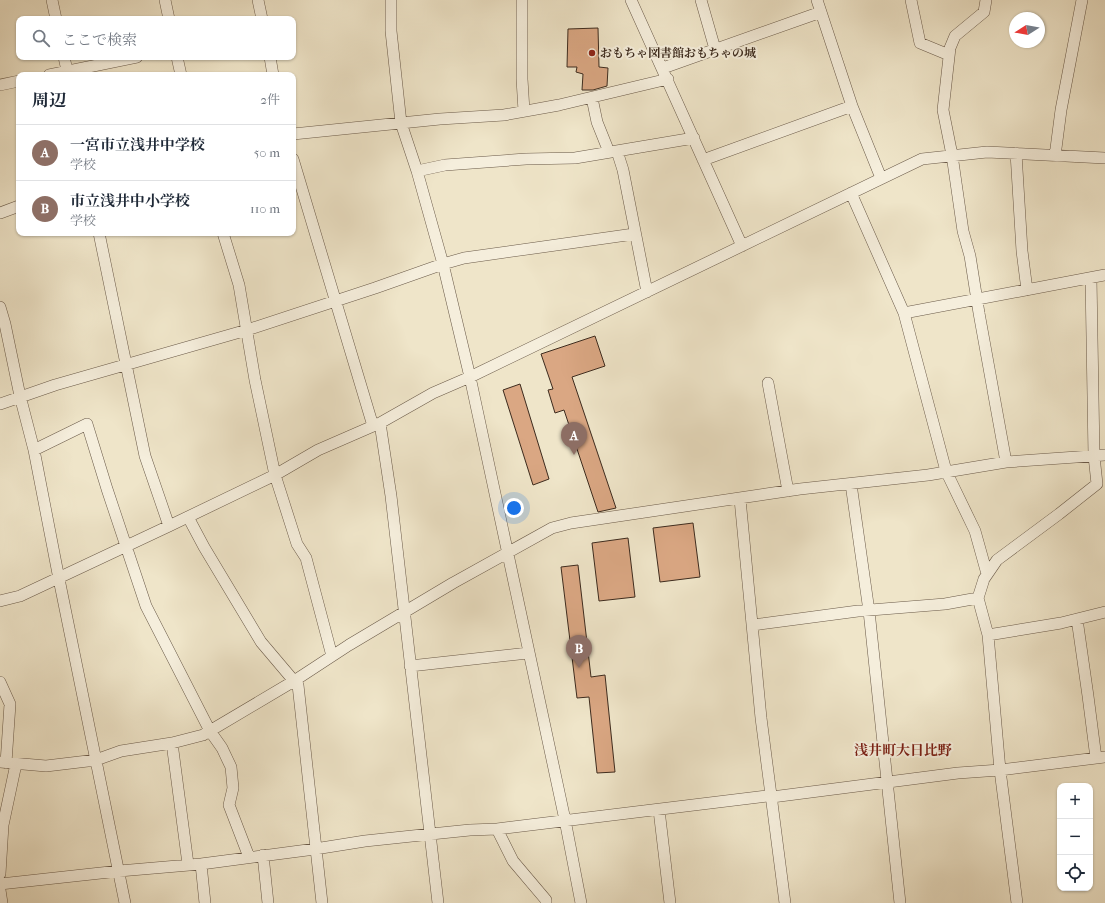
<!DOCTYPE html>
<html lang="ja">
<head>
<meta charset="utf-8">
<style>
	:root { --surface:#fff; --page:#f6f6f7; --text:#1f2937; --muted:#747a83; --line:#e0e1e3; --accent:#d93025 }
	body { margin:0; font-family:"IM FELL French Canon","Noto Serif JP",serif; background:var(--page); color:var(--text) }
	.controls { position:absolute; right:12px; bottom:12px; display:grid; overflow:hidden; border-radius:8px; box-shadow:0 1px 3px #0004 }
	.controls button { width:36px; height:36px; display:grid; place-items:center; padding:0; border:0; border-bottom:1px solid var(--line); background:var(--surface); color:var(--text); font:20px sans-serif }
	.compass { position:absolute; left:1009px; top:12px; width:36px; height:36px; border-radius:50%; background:var(--surface); box-shadow:0 1px 3px #0004; rotate:259deg }
	.you { position:absolute; left:514px; top:508px; width:14px; height:14px; margin:-10px; border:3px solid #fff; border-radius:50%; background:#1a73e8; box-shadow:0 0 0 6px #1a73e833 }
	.badge { display:grid; place-items:center; width:26px; height:26px; border-radius:50%; background:var(--accent); color:#fff; font-size:13px; font-weight:700 }
	.pin { position:absolute; translate:-50% -33px; filter:drop-shadow(0 1px 2px #0008) }
	.pin::after { content:''; position:absolute; top:21px; width:14px; height:12px; background:inherit; clip-path:polygon(0 0,100% 0,50% 100%) }
	.list { margin:0; padding:0; list-style:none }
	h2 { display:flex; justify-content:space-between; align-items:center; height:52px; margin:0; padding:0 16px; font-size:17px }
	h2 small { font-size:13px; font-weight:400; color:var(--muted) }
	.list li { display:grid; grid-template-columns:26px 1fr auto; gap:12px; align-items:center; box-sizing:border-box; height:56px; padding:0 16px; border-top:1px solid var(--line) }
	.list b { display:block; font-size:15px; white-space:nowrap }
	.list p { margin:0; font-size:13px; white-space:nowrap; color:var(--muted) }
	.list em { font-size:13px; font-style:normal; color:var(--muted) }
	.icon { flex:none; width:22px; height:22px; fill:none; stroke:currentColor; stroke-width:2; stroke-linecap:round; stroke-linejoin:round }
	.map { position:relative; flex:none; width:1105px; height:903px; overflow:hidden }
	.search { position:absolute; background:var(--surface); box-shadow:0 1px 3px #0004; left:16px; top:16px; width:280px; height:44px; display:flex; align-items:center; gap:10px; box-sizing:border-box; padding:0 14px; border-radius:8px; color:var(--muted); font-size:15px }
	.panel { position:absolute; background:var(--surface); box-shadow:0 1px 3px #0004; left:16px; top:72px; width:280px; height:164px; border-radius:8px }
	.map>svg:first-child { display:block }
</style>
</head>
<body>
<div class="map">
<svg width="1105" height="903" viewBox="0 0 1105 903">
	<rect width="100%" height="100%" fill="#efe5c9"/>
	<filter id="stains"><feTurbulence type="fractalNoise" baseFrequency=".005" numOctaves="4"/><feColorMatrix values="0 0 0 0 .2 0 0 0 0 .09 0 0 0 0 .02 0 0 0 .5 -.17"/></filter>
	<radialGradient id="worn" r=".72"><stop offset=".6" stop-color="#630" stop-opacity="0"/><stop offset="1" stop-color="#630" stop-opacity=".3"/></radialGradient>
	<!-- building -->
	<path fill="#daa783" stroke="#3d2b1e" d="M598,28L599,67L608,68L607,86L593,90H582L583,74L576,72L577,67H567L568,29Z
		M595,336L605,366L572,377L616,508L598,512L564,410L555,413L548,390L553,389L541,354Z
		M520,384L549,479L533,485L503,390Z
		M693,523L700,577L660,582L653,528Z
		M628,538L635,597L599,601L592,543Z
		M578,565L591,677L605,675L615,772L597,773L589,697L577,698L561,567Z"/>
	<g fill="none" stroke-linecap="round" stroke-linejoin="round">
		<!-- minor casing -->
		<g stroke="#6a5a49" stroke-width="12">
			<path id="minor" d="M52,0L56,19
				M165,0L169,19
				M258,0L262,19
				M391,0V31L401,123L417,171L443,264L470,377L565,820L581,903
				M522,0V79L524,111
				M631,0L742,246
				M701,0L715,49
				M817,0L852,106L881,178
				M911,0L920,43L949,55
				M986,0L984,12L955,36L950,48L943,110L952,155L963,231L970,256L979,313L1006,462
				M64,57L68,75
				M177,57L181,75
				M270,57L273,75
				M663,68L821,12
				M49,75L137,57
				M0,85L19,81
				M592,98L597,122L609,152
				M293,134L440,119L504,115L559,105L668,79
				M617,151L623,170L647,292
				M1016,153L1022,251L1027,290
				M1055,156L1061,110L1082,0
				M293,159L373,426
				M703,160L852,106
				M417,171L445,165L526,159L575,158L694,138
				M851,193L904,313L946,471L975,531L987,574
				M0,213L19,206
				M99,233L145,456L169,526
				M223,233L239,285L255,380L275,475L297,544L306,558L332,656
				M0,307L5,324L20,396L34,450L59,579L125,903
				M904,313L1105,275
				M768,383L788,491
				M0,404L55,385L247,330L375,288L443,264L464,258L634,234
				M380,423L391,496L438,903
				M34,450L87,424L107,489L146,606L210,731L222,748L231,767L233,788L229,805L249,857
				M851,484L869,611L900,903
				M740,499L761,718L785,903
				M188,517L204,547L261,642L294,681L298,685L322,903
				M0,601L20,596L169,526L275,475L318,450L380,423L433,393L470,377L922,159L987,152L1105,158
				M1077,619L1088,696L1096,758
				M753,625L858,611L945,604L978,598
				M988,635L1061,623L1105,612
				M410,666L528,653
				M0,682L10,704L6,763
				M172,743L188,864
				M0,762L46,766L96,760L121,751L172,743L203,735L294,681L349,645L453,583L552,528L571,523L800,489L928,475L1006,462L1105,455
				M659,810L670,903
				M497,829L513,861L546,900V903
				M263,855L268,903
				M201,864L205,903
				M0,874L3,825L16,764
				M0,884L119,871L201,864L315,849L365,841L431,834L470,830L497,829L767,796L772,797L958,773L1000,770L1105,757
				M0,890L2,903
				M1017,903L1000,770L988,635L978,598L984,579L997,560L1059,514L1097,484L1094,456L1091,278"/>
		</g>
		<!-- minor -->
		<use href="#minor" stroke="#f5eedc" stroke-width="11"/>
	</g>
	<!-- markers -->
	<circle fill="#8f2418" stroke="#f5eedc" stroke-width="1.5" cx="592" cy="53" r="4"/>
	<g text-anchor="middle" dominant-baseline="central" stroke-width="4" stroke-linejoin="round" paint-order="stroke">
		<!-- poi labels -->
		<g font-size="12" font-weight="bold" fill="#3d2b1e" stroke="#f5eedc" text-anchor="start">
			<text x="600" y="53">おもちゃ図書館おもちゃの城</text>
		</g>
		<!-- quarter labels -->
		<g font-size="14" font-weight="bold" fill="#7a1f14" stroke="#f5eedc">
			<text x="903" y="750">浅井町大日比野</text>
		</g>
	</g>
	<rect width="100%" height="100%" filter="url(#stains)"/>
	<rect width="100%" height="100%" fill="url(#worn)"/>
</svg>
<div class="controls">
<button>+</button>
<button>−</button>
<button><svg class="icon" aria-label="locate" viewBox="0 0 24 24"><circle cx="12" cy="12" r="6"/><path d="M12 2v4M12 18v4M2 12h4M18 12h4"/></svg></button>
</div>
<svg class="compass" viewBox="-18 -18 36 36"><path d="M0-13l5 13h-10z" fill="#e53935"/><path d="M0 13l5-13h-10z" fill="#747a83"/></svg>
<div class="you"></div>
<div class="pin badge" style="left:574px;top:455px;background:#8d6e63">A</div>
<div class="pin badge" style="left:579px;top:668px;background:#8d6e63">B</div>
<div class="search"><svg class="icon" aria-label="search" viewBox="0 0 24 24"><circle cx="10" cy="10" r="6"/><path d="M15 15l6 6"/></svg>ここで検索</div>
<section class="panel">
<h2>周辺<small>2件</small></h2>
<ul class="list">
<li><span class="badge" style="background:#8d6e63">A</span><div><b>一宮市立浅井中学校</b><p>学校</p></div><em>50 m</em></li>
<li><span class="badge" style="background:#8d6e63">B</span><div><b>市立浅井中小学校</b><p>学校</p></div><em>110 m</em></li>
</ul>
</section>
</div>
</body>
</html>
